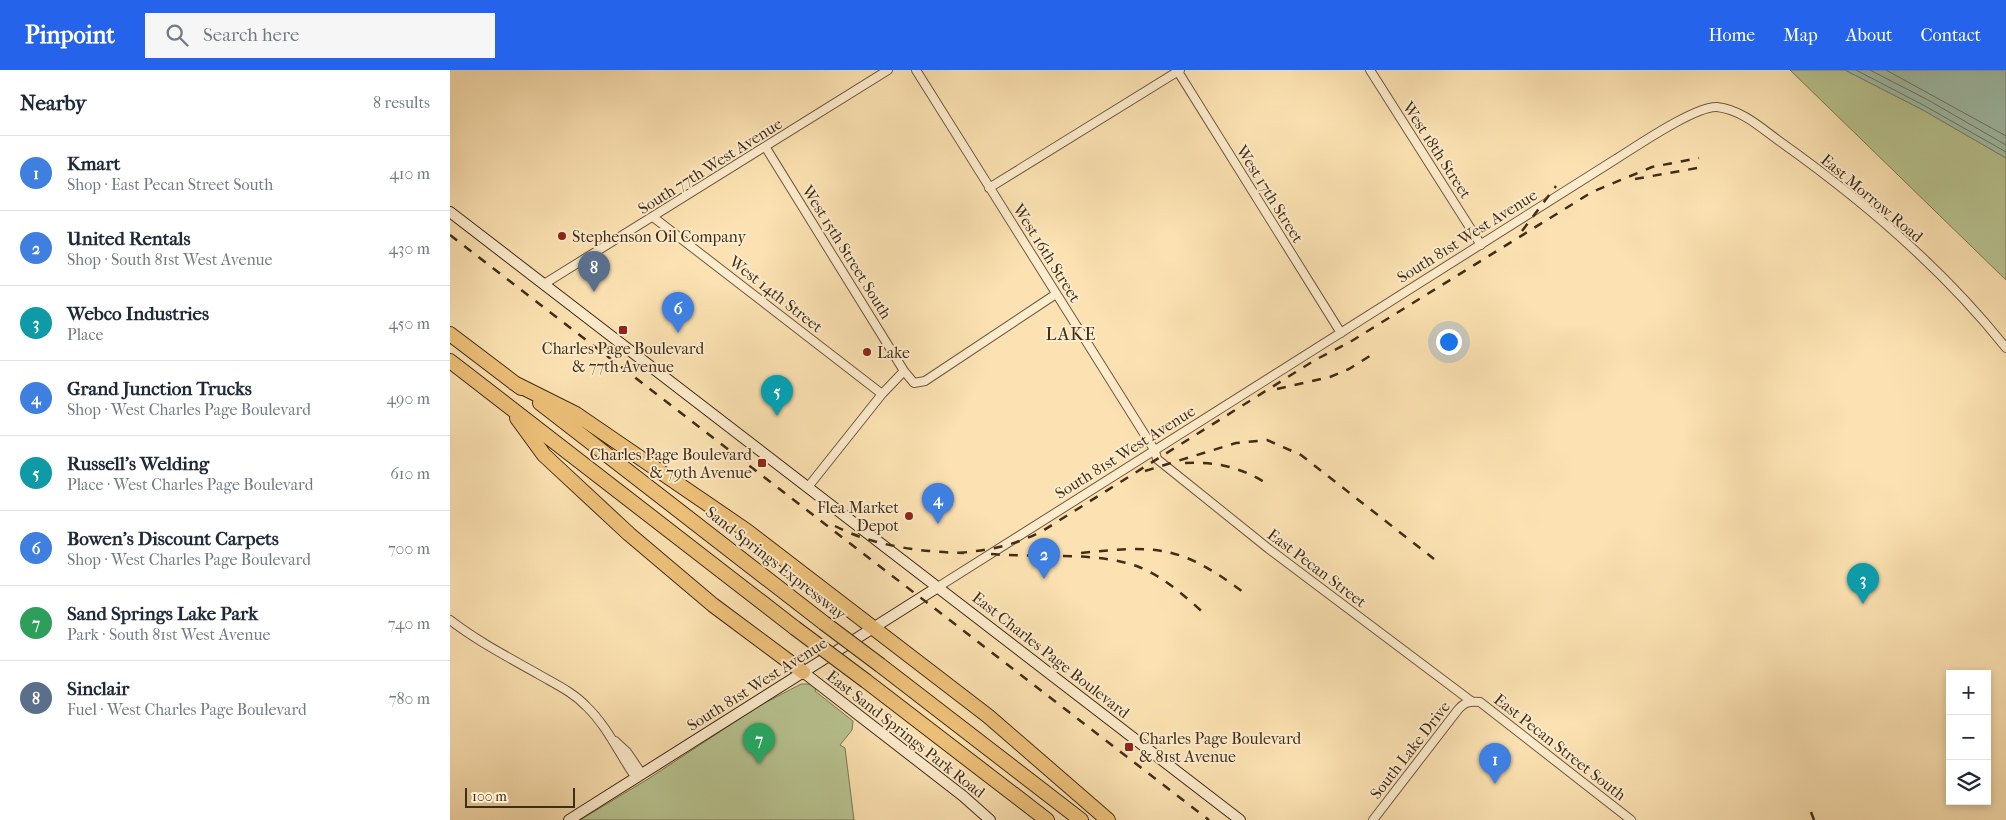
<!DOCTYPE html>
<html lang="en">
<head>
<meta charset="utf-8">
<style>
	:root { --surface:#fff; --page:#f6f6f7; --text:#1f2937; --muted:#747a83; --line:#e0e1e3; --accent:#2563eb }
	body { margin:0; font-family:"IM FELL French Canon",serif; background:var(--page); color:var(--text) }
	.controls { position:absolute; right:15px; bottom:15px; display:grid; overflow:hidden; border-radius:0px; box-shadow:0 2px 8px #0003 }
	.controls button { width:45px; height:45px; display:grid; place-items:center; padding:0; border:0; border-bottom:1px solid var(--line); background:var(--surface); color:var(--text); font:25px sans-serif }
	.scale { position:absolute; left:15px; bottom:12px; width:110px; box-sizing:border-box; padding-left:5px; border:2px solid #422c17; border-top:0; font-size:14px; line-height:18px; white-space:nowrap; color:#422c17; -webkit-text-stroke:4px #fdeccd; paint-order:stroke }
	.you { position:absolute; left:998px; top:271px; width:18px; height:18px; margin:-12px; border:4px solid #fff; border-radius:50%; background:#1a73e8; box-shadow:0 0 0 8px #1a73e833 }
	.badge { display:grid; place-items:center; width:32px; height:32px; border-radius:50%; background:var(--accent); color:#fff; font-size:16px; font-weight:700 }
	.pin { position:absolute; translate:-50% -41px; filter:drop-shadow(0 1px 2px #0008) }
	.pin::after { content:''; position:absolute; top:26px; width:18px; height:15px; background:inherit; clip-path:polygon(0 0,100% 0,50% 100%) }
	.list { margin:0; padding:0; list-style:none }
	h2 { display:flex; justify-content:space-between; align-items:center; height:65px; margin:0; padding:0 20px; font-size:21px }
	h2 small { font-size:16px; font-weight:400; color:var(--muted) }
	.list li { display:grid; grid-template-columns:32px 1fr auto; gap:15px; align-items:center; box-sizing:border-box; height:75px; padding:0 20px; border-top:1px solid var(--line) }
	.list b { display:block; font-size:19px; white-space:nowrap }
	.list p { margin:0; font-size:16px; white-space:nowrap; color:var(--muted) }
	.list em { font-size:16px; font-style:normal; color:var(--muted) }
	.icon { flex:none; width:28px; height:28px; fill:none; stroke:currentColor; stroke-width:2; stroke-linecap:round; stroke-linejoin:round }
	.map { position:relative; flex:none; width:1556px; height:750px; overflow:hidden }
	header { display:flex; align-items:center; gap:30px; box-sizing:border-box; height:70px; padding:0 25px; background:var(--accent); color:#fff }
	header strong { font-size:24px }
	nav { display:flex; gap:28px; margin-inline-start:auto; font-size:18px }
	.search { width:350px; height:45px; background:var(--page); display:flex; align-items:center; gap:12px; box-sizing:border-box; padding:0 18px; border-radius:0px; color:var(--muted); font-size:19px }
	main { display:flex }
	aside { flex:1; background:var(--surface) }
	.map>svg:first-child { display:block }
</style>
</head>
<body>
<header>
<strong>Pinpoint</strong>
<div class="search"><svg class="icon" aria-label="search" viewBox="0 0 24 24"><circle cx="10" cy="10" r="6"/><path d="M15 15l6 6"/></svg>Search here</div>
<nav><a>Home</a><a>Map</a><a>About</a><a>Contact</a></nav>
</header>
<main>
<aside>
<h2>Nearby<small>8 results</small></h2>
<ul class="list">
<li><span class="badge" style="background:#3f7fe0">1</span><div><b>Kmart</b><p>Shop · East Pecan Street South</p></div><em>410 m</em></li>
<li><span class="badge" style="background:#3f7fe0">2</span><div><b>United Rentals</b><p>Shop · South 81st West Avenue</p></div><em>430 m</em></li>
<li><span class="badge" style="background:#0f9aa8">3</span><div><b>Webco Industries</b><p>Place</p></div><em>450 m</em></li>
<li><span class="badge" style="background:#3f7fe0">4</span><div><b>Grand Junction Trucks</b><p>Shop · West Charles Page Boulevard</p></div><em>490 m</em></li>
<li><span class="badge" style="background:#0f9aa8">5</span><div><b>Russell's Welding</b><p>Place · West Charles Page Boulevard</p></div><em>610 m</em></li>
<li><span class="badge" style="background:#3f7fe0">6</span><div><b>Bowen's Discount Carpets</b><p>Shop · West Charles Page Boulevard</p></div><em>700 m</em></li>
<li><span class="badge" style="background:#2e9e5b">7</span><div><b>Sand Springs Lake Park</b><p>Park · South 81st West Avenue</p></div><em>740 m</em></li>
<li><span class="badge" style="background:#5c6f8a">8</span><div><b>Sinclair</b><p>Fuel · West Charles Page Boulevard</p></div><em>780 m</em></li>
</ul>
</aside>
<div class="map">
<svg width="1556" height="750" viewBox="0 0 1556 750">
	<rect width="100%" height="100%" fill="#fce2b2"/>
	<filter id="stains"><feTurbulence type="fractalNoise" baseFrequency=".004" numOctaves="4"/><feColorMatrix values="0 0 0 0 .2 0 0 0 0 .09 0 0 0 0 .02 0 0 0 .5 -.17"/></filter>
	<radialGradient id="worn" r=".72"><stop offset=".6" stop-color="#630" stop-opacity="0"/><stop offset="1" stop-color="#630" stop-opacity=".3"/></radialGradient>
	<!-- green -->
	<path fill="#b8c491" stroke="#7d7854" d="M1340,0H1395L1473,40L1556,88V210Z
		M351,614H360L366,618L365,621L403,651L402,660L390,675L395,678L404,750H130L198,709L309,636Z"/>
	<!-- water -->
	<path fill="#9fbeab" stroke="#7a8470" d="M1395,0H1556V88L1473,40Z"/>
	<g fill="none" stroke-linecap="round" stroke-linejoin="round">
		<!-- shore -->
		<path stroke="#707561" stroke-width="1" d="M1406,0L1475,36L1556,82
			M1420,0L1478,30L1556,75
			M1436,0L1556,66"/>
		<!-- street casing -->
		<g stroke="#705a3e" stroke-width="10">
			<path id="street" d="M466,0L705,381L707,389L819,479L1021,631
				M727,0L891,263
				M920,0L1031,175
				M316,78L454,301L464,313L475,311L606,224
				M539,118L730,0
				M203,147L432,324
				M94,214L438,0
				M358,417L432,324L454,301
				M488,517L1166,89C1187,76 1245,36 1267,37C1293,40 1312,59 1332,73C1412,130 1495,201 1556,278
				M0,550C27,571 58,587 88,604C105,614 123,622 136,636C158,657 169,684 186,708
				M165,671L177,682L192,704
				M923,750L1007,641C1014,632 1019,631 1030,632L1181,750"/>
		</g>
		<!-- secondary casing -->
		<g stroke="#422c17" stroke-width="12">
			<path id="secondary" d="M0,142L790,750
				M353,602L513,726L540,750
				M119,750L488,517"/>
		</g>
		<!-- highway casing -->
		<g stroke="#422c17" stroke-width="16">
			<path id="highway" d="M0,264L71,318
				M0,291L345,558
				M64,313L126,344L297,461L538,646L658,750
				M90,333L374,553
				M67,348L94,385L179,464L263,535L353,602
				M430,595L631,750
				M416,611L597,750"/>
		</g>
		<!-- street -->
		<use href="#street" stroke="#fdeccd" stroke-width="8"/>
		<!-- secondary -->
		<use href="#secondary" stroke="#fdeccd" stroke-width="10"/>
		<!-- highway -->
		<use href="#highway" stroke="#eec179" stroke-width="14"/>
		<!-- rail -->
		<path stroke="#422c17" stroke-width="2.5" stroke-dasharray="9 9" stroke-linecap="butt" d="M1185,109L1253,97
			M1072,161L1106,116
			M0,165L759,750
			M827,319L880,307L899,299L923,284
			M735,393C766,391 793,398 819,415
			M695,401L786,373L817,370L851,385L984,489
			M385,456C423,476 471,482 514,483
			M508,483C541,480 564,476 594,460L865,290L900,272L1142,122L1202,97L1249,88
			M631,483C707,475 730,475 793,522
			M541,484C586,488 648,481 689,497C713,506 737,528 757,546
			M1361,742L1364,750"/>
		<!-- highway-bridge casing -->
		<g stroke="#422c17" stroke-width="16" stroke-linecap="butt">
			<path id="highway-bridge" d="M374,553L430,595
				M345,558L416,611"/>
		</g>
		<!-- highway-bridge -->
		<use href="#highway-bridge" stroke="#eec179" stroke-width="14"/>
	</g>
	<!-- markers -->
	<g fill="#8f2418" stroke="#fdeccd" stroke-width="2">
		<circle cx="112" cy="166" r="5"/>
		<rect x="168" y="255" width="10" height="10" rx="2.5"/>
		<circle cx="417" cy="282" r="5"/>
		<rect x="307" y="388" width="10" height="10" rx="2.5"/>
		<circle cx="459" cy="446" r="5"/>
		<rect x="674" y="672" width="10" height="10" rx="2.5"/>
	</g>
	<g text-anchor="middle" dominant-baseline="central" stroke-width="4" stroke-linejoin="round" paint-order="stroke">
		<!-- street labels -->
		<g font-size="16" fill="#422c17" stroke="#fdeccd">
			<text transform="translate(987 80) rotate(57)">West 18th Street</text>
			<text transform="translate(260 96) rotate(-32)">South 77th West Avenue</text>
			<text transform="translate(820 124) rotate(58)">West 17th Street</text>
			<text transform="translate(1422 128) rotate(40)">East Morrow Road</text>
			<text transform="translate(1017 166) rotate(-32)">South 81st West Avenue</text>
			<text transform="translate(397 182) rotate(58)">West 15th Street South</text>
			<text transform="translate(597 183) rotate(58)">West 16th Street</text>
			<text transform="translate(326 224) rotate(38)">West 14th Street</text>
			<text transform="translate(675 382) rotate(-32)">South 81st West Avenue</text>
			<text transform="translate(326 493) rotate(38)">Sand Springs Expressway</text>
			<text transform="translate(867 498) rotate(37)">East Pecan Street</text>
			<text transform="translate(601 585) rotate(38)">East Charles Page Boulevard</text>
			<text transform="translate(307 614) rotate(-32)">South 81st West Avenue</text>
			<text transform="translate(456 664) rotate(38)">East Sand Springs Park Road</text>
			<text transform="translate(1110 677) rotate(38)">East Pecan Street South</text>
			<text transform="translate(960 680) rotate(-52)">South Lake Drive</text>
		</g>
		<!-- poi labels -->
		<g font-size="16" fill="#422c17" stroke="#fdeccd" text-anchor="start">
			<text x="122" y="166">Stephenson Oil Company</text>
			<text x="173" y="278" text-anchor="middle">Charles Page Boulevard<tspan x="173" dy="18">&amp; 77th Avenue</tspan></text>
			<text x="427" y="282">Lake</text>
			<text x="302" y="384" text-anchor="end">Charles Page Boulevard<tspan x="302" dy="18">&amp; 79th Avenue</tspan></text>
			<text x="449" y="437" text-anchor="end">Flea Market<tspan x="449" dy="18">Depot</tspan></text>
			<text x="689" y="668">Charles Page Boulevard<tspan x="689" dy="18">&amp; 81st Avenue</tspan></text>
		</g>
		<!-- neighbourhood labels -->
		<g font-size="18" letter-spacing="1" fill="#422c17" stroke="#fdeccd">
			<text x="621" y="264">LAKE</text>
		</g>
	</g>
	<rect width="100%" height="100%" filter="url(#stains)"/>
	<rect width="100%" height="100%" fill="url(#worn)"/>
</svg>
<div class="controls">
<button>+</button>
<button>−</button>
<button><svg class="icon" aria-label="layers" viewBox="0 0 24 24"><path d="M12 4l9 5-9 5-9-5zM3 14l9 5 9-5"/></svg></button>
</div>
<div class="scale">100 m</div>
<div class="you"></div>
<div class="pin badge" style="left:1045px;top:714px;background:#3f7fe0">1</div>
<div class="pin badge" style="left:594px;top:509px;background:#3f7fe0">2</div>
<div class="pin badge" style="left:1413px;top:534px;background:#0f9aa8">3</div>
<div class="pin badge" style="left:488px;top:454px;background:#3f7fe0">4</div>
<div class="pin badge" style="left:327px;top:346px;background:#0f9aa8">5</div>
<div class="pin badge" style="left:228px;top:263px;background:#3f7fe0">6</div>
<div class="pin badge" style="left:309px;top:694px;background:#2e9e5b">7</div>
<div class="pin badge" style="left:144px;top:222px;background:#5c6f8a">8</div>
</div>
</main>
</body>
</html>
